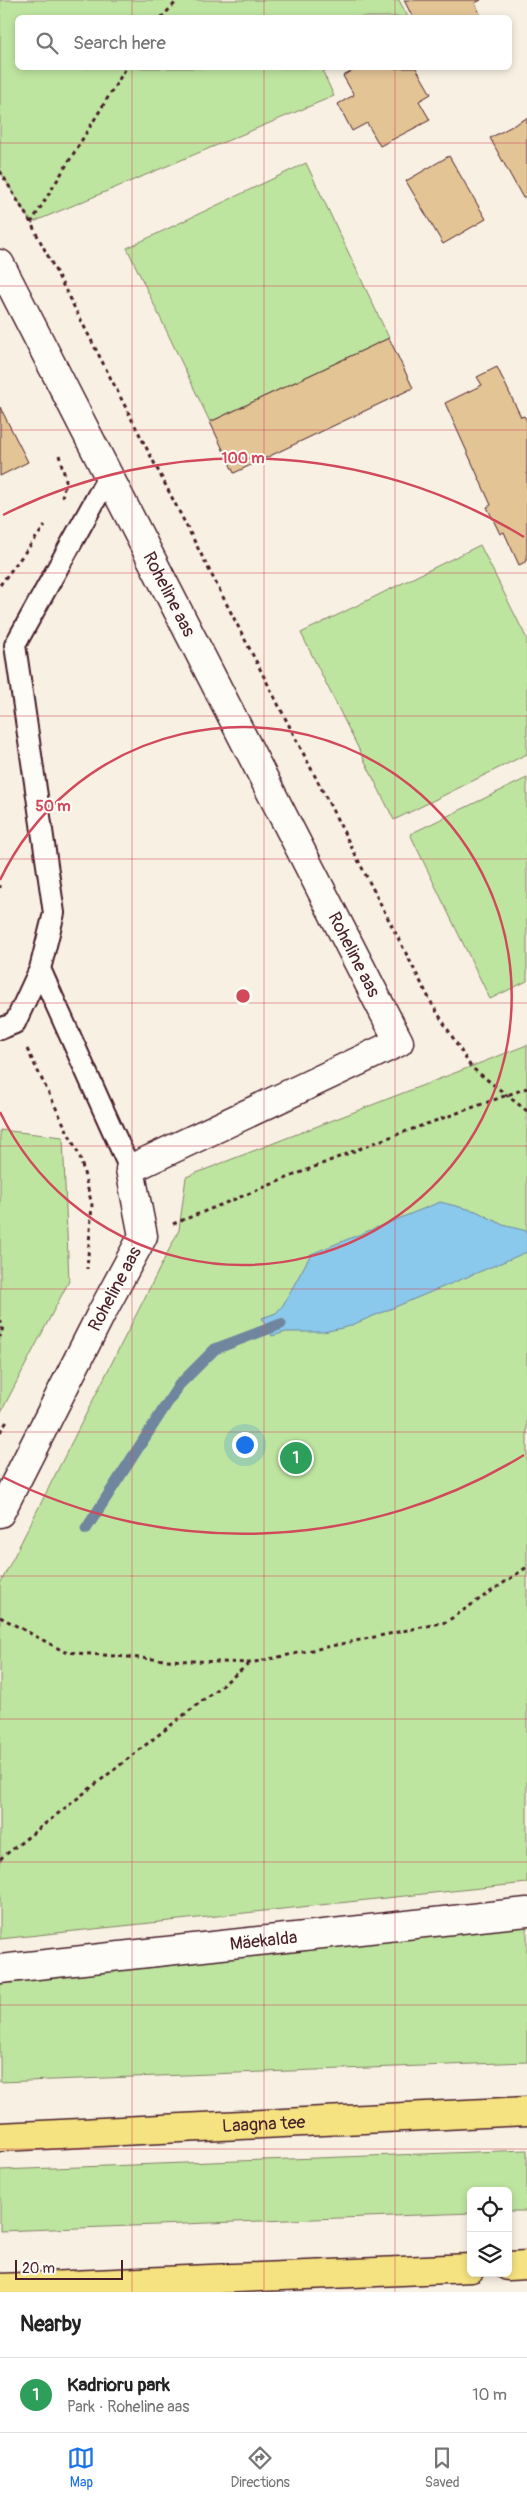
<!DOCTYPE html>
<html lang="en">
<head>
<meta charset="utf-8">
<style>
	:root { --surface:#fff; --page:#f6f6f6; --text:#222; --muted:#767676; --line:#e0e0e0; --accent:#1a73e8 }
	body { margin:0; font-family:Pangolin,sans-serif; background:var(--page); color:var(--text) }
	.controls { position:absolute; right:15px; bottom:15px; display:grid; overflow:hidden; border-radius:8px; box-shadow:0 2px 8px #0003 }
	.controls button { width:45px; height:45px; display:grid; place-items:center; padding:0; border:0; border-bottom:1px solid var(--line); background:var(--surface); color:var(--text); font:25px sans-serif }
	.scale { position:absolute; left:15px; bottom:12px; width:108px; box-sizing:border-box; padding-left:5px; border:2px solid #4a1f2b; border-top:0; font-size:14px; line-height:18px; white-space:nowrap; color:#4a1f2b; -webkit-text-stroke:4px #fdfcf7; paint-order:stroke }
	.you { position:absolute; left:244px; top:1444px; width:18px; height:18px; margin:-12px; border:4px solid #fff; border-radius:50%; background:#1a73e8; box-shadow:0 0 0 8px #1a73e833 }
	.badge { display:grid; place-items:center; width:32px; height:32px; border-radius:50%; background:var(--accent); color:#fff; font-size:16px; font-weight:700 }
	.pin { position:absolute; translate:-50% -50%; border:2px solid #fff; box-shadow:0 1px 5px #0006 }
	.list { margin:0; padding:0; list-style:none }
	h2 { display:flex; justify-content:space-between; align-items:center; height:65px; margin:0; padding:0 20px; font-size:21px }
	h2 small { font-size:16px; font-weight:400; color:var(--muted) }
	.list li { display:grid; grid-template-columns:32px 1fr auto; gap:15px; align-items:center; box-sizing:border-box; height:75px; padding:0 20px; border-top:1px solid var(--line) }
	.list b { display:block; font-size:19px; white-space:nowrap }
	.list p { margin:0; font-size:16px; white-space:nowrap; color:var(--muted) }
	.list em { font-size:16px; font-style:normal; color:var(--muted) }
	.icon { flex:none; width:28px; height:28px; fill:none; stroke:currentColor; stroke-width:2; stroke-linecap:round; stroke-linejoin:round }
	.map { position:relative; flex:none; width:527px; height:2292px; overflow:hidden }
	.search { position:absolute; background:var(--surface); box-shadow:0 2px 8px #0003; left:15px; right:15px; top:15px; height:55px; display:flex; align-items:center; gap:12px; box-sizing:border-box; padding:0 18px; border-radius:8px; color:var(--muted); font-size:19px }
	.sheet { height:140px; background:var(--surface) }
	nav { display:flex; justify-content:space-around; align-items:center; box-sizing:border-box; height:70px; border-top:1px solid var(--line); background:var(--surface); font-size:14px; color:var(--muted) }
	nav a { display:grid; justify-items:center; gap:2px }
	nav .on { color:var(--accent) }
	.map>svg:first-child { display:block }
</style>
</head>
<body>
<div class="map">
<svg width="527" height="2292" viewBox="0 0 527 2292">
	<rect width="100%" height="100%" fill="#f8f1e3"/>
	<filter id="ink" filterUnits="userSpaceOnUse"><feTurbulence type="fractalNoise" baseFrequency=".02" numOctaves="2"/><feDisplacementMap in="SourceGraphic" scale="10" xChannelSelector="R" yChannelSelector="G"/><feConvolveMatrix kernelMatrix="1 2 1 2 8 2 1 2 1" color-interpolation-filters="sRGB"/></filter>
	<g filter="url(#ink)">
		<!-- green -->
		<path fill="#bee5a0" stroke="#848266" d="M0,0H399L408,17L18,18V68H331L323,72L334,96L31,223L0,171Z
			M306,163L389,338L210,422L127,248Z
			M480,545L527,639V754L394,820L301,633Z
			M527,778V981L490,999L410,834Z
			M527,1045V1883L0,1939V1584L179,1230L186,1177Z
			M0,1130L63,1137L69,1281L0,1414Z
			M527,1926V2062L0,2082V1984Z
			M527,2150V2211H508V2191H471V2213L0,2231V2170Z"/>
		<!-- water -->
		<path fill="#8ac9eb" stroke="#70859e" d="M440,1202L476,1211L503,1225L527,1231V1252L347,1327L323,1332H286L272,1336L262,1318L276,1313L283,1305L311,1254Z"/>
		<g fill="none" stroke-linecap="round" stroke-linejoin="round">
			<!-- stream -->
			<path stroke="#70859e" stroke-width="11" d="M86,1529L179,1385L215,1349L281,1324"/>
		</g>
		<!-- building -->
		<path fill="#e2c495" stroke="#4a1f2b" d="M404,0H481L475,3L482,18H413Z
			M358,68H416L431,94L419,101L430,120L380,146L367,123L352,131L338,104L354,95L343,76Z
			M527,118V196L523,198L490,138Z
			M449,156L486,219L443,244L406,181Z
			M389,338L413,388L234,473L210,422Z
			M497,367L521,417L524,416L527,421V561L519,565L504,532L500,534L487,507L491,505L445,403L482,385L477,377Z
			M0,407L28,462L0,476Z"/>
		<g fill="none" stroke-linecap="round" stroke-linejoin="round">
			<!-- service casing -->
			<g stroke="#4a1f2b" stroke-width="24">
				<path id="service" d="M108,477L15,645L54,913L40,969L130,1169
					M0,1029L15,1023L40,969"/>
			</g>
			<!-- minor casing -->
			<g stroke="#4a1f2b" stroke-width="31">
				<g id="minor">
					<path id="s1" d="M0,264L399,1042L130,1169L143,1236L101,1314L0,1513"/>
					<path id="s2" d="M0,1969L527,1912"/>
				</g>
			</g>
			<!-- primary casing -->
			<g stroke="#4a1f2b" stroke-width="31">
				<g id="primary">
					<path id="s3" d="M0,2137L527,2111"/>
					<path d="M508,2266L527,2265"/>
					<path d="M0,2288L471,2268"/>
				</g>
			</g>
			<!-- path -->
			<path stroke="#4a1f2b" stroke-width="3" stroke-dasharray="4 4" stroke-linecap="butt" d="M161,18L178,0
				M0,171L31,223L432,1004L471,1067L527,1111
				M31,223L126,68
				M59,455L66,480L62,497
				M0,585L45,526
				M0,885V888
				M27,1049L80,1157L92,1205L87,1269
				M173,1224L379,1141L527,1088
				M0,1320L3,1327L0,1337
				M0,1432L8,1420
				M0,1617L65,1652L165,1660L250,1663L446,1622L527,1567
				M0,1859L249,1664"/>
			<!-- service -->
			<use href="#service" stroke="#fdfcf7" stroke-width="20"/>
			<!-- minor -->
			<use href="#minor" stroke="#fdfcf7" stroke-width="28"/>
			<!-- primary -->
			<use href="#primary" stroke="#f5e382" stroke-width="28"/>
		</g>
	</g>
	<!-- grid -->
	<path fill="none" stroke="#d1495b" stroke-width="1" stroke-opacity="0.55" d="M132,0V18M264,0V18M395,0V18M132,68V2292M264,68V2292M395,68V2292M0,143H527M0,286H527M0,430H527M0,573H527M0,716H527M0,859H527M0,1003H527M0,1146H527M0,1289H527M0,1432H527M0,1576H527M0,1719H527M0,1862H527M0,2005H527M0,2149H527"/>
	<!-- distance rings -->
	<g fill="none" stroke="#d1495b" stroke-width="2.5">
		<path d="M0 880A269 269 0 1 1 0 1112"/>
		<path d="M524 1455A538 538 0 0 1 3 1477M3 515A538 538 0 0 1 524 537"/>
	</g>
	<g text-anchor="middle" dominant-baseline="central" stroke-width="4" stroke-linejoin="round" paint-order="stroke">
		<!-- street labels -->
		<g font-size="18" fill="#4a1f2b" stroke="#fdfcf7">
			<text stroke="none"><textPath href="#s1" startOffset="371">Roheline aas</textPath></text>
			<text stroke="none"><textPath href="#s1" startOffset="776">Roheline aas</textPath></text>
			<text transform="translate(115 1289) rotate(-62)">Roheline aas</text>
			<text stroke="none"><textPath href="#s2" startOffset="265">Mäekalda</textPath></text>
			<text stroke="none"><textPath href="#s3" startOffset="264">Laagna tee</textPath></text>
		</g>
	</g>
	<circle cx="243" cy="996" r="8" fill="#d1495b" stroke="#fdfcf7" stroke-width="2.5"/>
	<g font-size="15" text-anchor="middle" font-weight="bold" fill="#d1495b" stroke="#fdfcf7" stroke-width="4" stroke-linejoin="round" paint-order="stroke">
		<text x="243" y="463">100 m</text>
		<text x="53" y="811">50 m</text>
	</g>
</svg>
<div class="controls">
<button><svg class="icon" aria-label="locate" viewBox="0 0 24 24"><circle cx="12" cy="12" r="6"/><path d="M12 2v4M12 18v4M2 12h4M18 12h4"/></svg></button>
<button><svg class="icon" aria-label="layers" viewBox="0 0 24 24"><path d="M12 4l9 5-9 5-9-5zM3 14l9 5 9-5"/></svg></button>
</div>
<div class="scale">20 m</div>
<div class="you"></div>
<div class="pin badge" style="left:296px;top:1458px;background:#2e9e5b">1</div>
<div class="search"><svg class="icon" aria-label="search" viewBox="0 0 24 24"><circle cx="10" cy="10" r="6"/><path d="M15 15l6 6"/></svg>Search here</div>
</div>
<section class="sheet">
<h2>Nearby<small></small></h2>
<ul class="list">
<li><span class="badge" style="background:#2e9e5b">1</span><div><b>Kadrioru park</b><p>Park · Roheline aas</p></div><em>10 m</em></li>
</ul>
</section>
<nav>
<a class="on"><svg class="icon" aria-label="map" viewBox="0 0 24 24"><path d="M3 6l6-2 6 2 6-2v14l-6 2-6-2-6 2zM9 4v14M15 6v14"/></svg>Map</a>
<a><svg class="icon" aria-label="directions" viewBox="0 0 24 24"><path d="M12 3l9 9-9 9-9-9zM9 14v-3h6M13 9l2 2-2 2"/></svg>Directions</a>
<a><svg class="icon" aria-label="saved" viewBox="0 0 24 24"><path d="M7 4h10v16l-5-4-5 4z"/></svg>Saved</a>
</nav>
</body>
</html>
